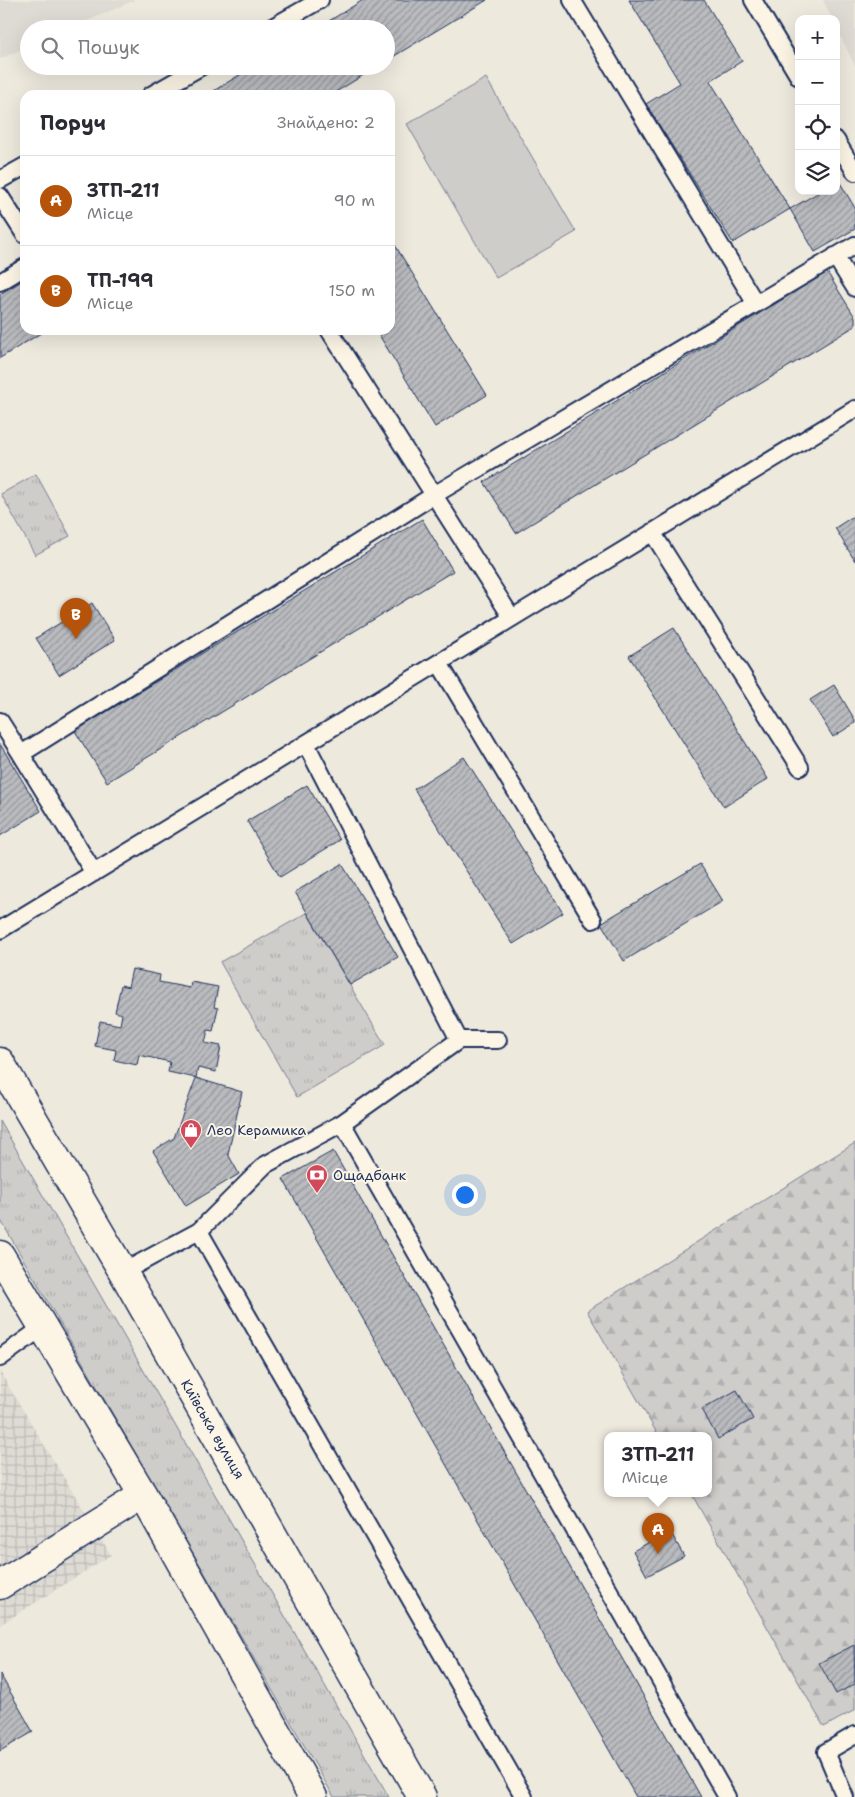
<!DOCTYPE html>
<html lang="uk">
<head>
<meta charset="utf-8">
<style>
	:root { --surface:#fff; --page:#f2f2f3; --text:#2b2b33; --muted:#7c7c81; --line:#e1e1e2; --accent:#b45309 }
	body { margin:0; font-family:"Shantell Sans",sans-serif; background:var(--page); color:var(--text) }
	.controls { position:absolute; right:15px; top:15px; display:grid; overflow:hidden; border-radius:10px; box-shadow:0 5px 20px #0002 }
	.controls button { width:45px; height:45px; display:grid; place-items:center; padding:0; border:0; border-bottom:1px solid var(--line); background:var(--surface); color:var(--text); font:25px sans-serif }
	.you { position:absolute; left:464px; top:1194px; width:18px; height:18px; margin:-12px; border:4px solid #fff; border-radius:50%; background:#1a73e8; box-shadow:0 0 0 8px #1a73e833 }
	.badge { display:grid; place-items:center; width:32px; height:32px; border-radius:50%; background:var(--accent); color:#fff; font-size:16px; font-weight:700 }
	.pin { position:absolute; translate:-50% -41px; filter:drop-shadow(0 1px 2px #0008) }
	.pin::after { content:''; position:absolute; top:26px; width:18px; height:15px; background:inherit; clip-path:polygon(0 0,100% 0,50% 100%) }
	.popup { position:absolute; left:604px; top:1432px; width:108px; height:65px; box-sizing:border-box; display:grid; place-content:center; border-radius:10px; background:var(--surface); filter:drop-shadow(0 1px 4px #0005); font-size:16px; white-space:nowrap; color:var(--muted) }
	.popup b { font-size:19px; color:var(--text) }
	.popup::after { content:''; position:absolute; left:50%; top:100%; margin-left:-10px; border:10px solid transparent; border-top-color:var(--surface) }
	.list { margin:0; padding:0; list-style:none }
	h2 { display:flex; justify-content:space-between; align-items:center; height:65px; margin:0; padding:0 20px; font-size:21px }
	h2 small { font-size:16px; font-weight:400; color:var(--muted) }
	.list li { display:grid; grid-template-columns:32px 1fr auto; gap:15px; align-items:center; box-sizing:border-box; height:90px; padding:0 20px; border-top:1px solid var(--line) }
	.list b { display:block; font-size:19px; white-space:nowrap }
	.list p { margin:0; font-size:16px; white-space:nowrap; color:var(--muted) }
	.list em { font-size:16px; font-style:normal; color:var(--muted) }
	.icon { flex:none; width:28px; height:28px; fill:none; stroke:currentColor; stroke-width:2; stroke-linecap:round; stroke-linejoin:round }
	.map { position:relative; flex:none; width:855px; height:1797px; overflow:hidden }
	.search { position:absolute; background:var(--surface); box-shadow:0 5px 20px #0002; left:20px; top:20px; width:375px; height:55px; display:flex; align-items:center; gap:12px; box-sizing:border-box; padding:0 18px; border-radius:28px; color:var(--muted); font-size:19px }
	.panel { position:absolute; background:var(--surface); box-shadow:0 5px 20px #0002; left:20px; top:90px; width:375px; height:245px; border-radius:15px }
	.map>svg:first-child { display:block }
</style>
</head>
<body>
<div class="map">
<svg width="855" height="1797" viewBox="0 0 855 1797">
	<defs>
		<pattern id="industrial-grid" width="8" height="8" patternUnits="userSpaceOnUse" patternTransform="scale(1.25)"><rect width="8" height="8" fill="#dedbd4"/><path d="M0 4h8M4 0v8" fill="none" stroke="#bebcb8"/></pattern>
		<pattern id="grass-tufts" width="24" height="20" patternUnits="userSpaceOnUse" patternTransform="scale(1.25)"><rect width="24" height="20" fill="#cfcdca"/><path d="M3 7l-1-3M5 7V3M7 7l1-3M15 17l-1-3M17 17v-4M19 17l1-3" fill="none" stroke="#b1b0b0"/></pattern>
		<pattern id="forest-firs" width="22" height="20" patternUnits="userSpaceOnUse" patternTransform="scale(1.25)"><rect width="22" height="20" fill="#cfcdca"/><path d="M5 1l3.5 6h-7zM16 11l3.5 6h-7z" fill="#b1b0b0"/></pattern>
		<pattern id="building-hatch" width="6" height="6" patternUnits="userSpaceOnUse" patternTransform="scale(1.25)"><rect width="6" height="6" fill="#babbbe"/><path d="M-1 1l2-2M0 6l6-6M5 7l2-2" fill="none" stroke="#96989e"/></pattern>
	</defs>
	<rect width="100%" height="100%" fill="#eee9dd"/>
	<filter id="ink" filterUnits="userSpaceOnUse"><feTurbulence type="fractalNoise" baseFrequency=".02" numOctaves="2"/><feDisplacementMap in="SourceGraphic" scale="10" xChannelSelector="R" yChannelSelector="G"/><feConvolveMatrix kernelMatrix="1 2 1 2 8 2 1 2 1" color-interpolation-filters="sRGB"/></filter>
	<g filter="url(#ink)">
		<!-- built -->
		<path fill="#dedbd4" d="M0,0H135L69,29H29V46L0,59Z
			M823,0H855V66L836,27V19H832Z"/>
		<!-- industrial -->
		<path fill="url(#industrial-grid)" d="M0,1372L111,1555L0,1625Z"/>
		<!-- grass -->
		<path fill="url(#grass-tufts)" stroke="#757e94" d="M36,474L70,536L35,555L1,494Z
			M307,913L385,1045L297,1097L220,962Z
			M0,1121L389,1797H334L0,1219Z"/>
		<!-- forest -->
		<path fill="url(#forest-firs)" stroke="#757e94" d="M855,1143V1710L824,1727L691,1493H708V1435H658L587,1311Z"/>
		<!-- pitch -->
		<path fill="#cfcdca" stroke="#757e94" d="M486,78L576,232L496,278L407,124Z"/>
		<!-- building -->
		<path fill="url(#building-hatch)" stroke="#1b2f5e" d="M363,0H487L386,61V29H316Z
			M629,0H704L742,61L710,81L790,209L733,243L646,104L680,83Z
			M254,66H378L331,95H207Z
			M839,181L855,208V229L815,252L790,209L821,191H836V182Z
			M390,237L487,395L435,427L376,330H390Z
			M827,272L855,317V326L516,533L484,482Z
			M25,279V330H46L0,358V294Z
			M855,515V561L835,528Z
			M422,519L453,571L107,782L75,731Z
			M92,603L115,640L59,675L36,638Z
			M674,628L768,779L724,807L629,656Z
			M834,685L855,720V723L833,737L810,700Z
			M0,744L41,811L0,836Z
			M464,757L563,913L513,944L414,789Z
			M307,785L340,840L280,877L247,821Z
			M342,864L398,957L350,985L295,892Z
			M700,864L723,901L624,961L601,923Z
			M132,969L160,975L159,982L190,988L191,982L218,987L214,1007L218,1008L213,1031L208,1030L205,1043L221,1046L216,1072L198,1068L196,1078L168,1072L170,1062L139,1055L137,1065L114,1060L116,1050L95,1046L100,1021L120,1025L122,1014L115,1012L121,985L128,987Z
			M196,1078L242,1092L228,1154L239,1174L186,1206L153,1151L174,1138Z
			M333,1151L701,1797H636L283,1179Z
			M737,1390L753,1419L718,1439L702,1409Z
			M670,1531L684,1556L647,1576L633,1551Z
			M854,1645L855,1684L836,1694L819,1663Z
			M0,1674L33,1732L0,1751Z"/>
		<g fill="none" stroke-linecap="round" stroke-linejoin="round">
			<!-- service casing -->
			<g stroke="#1b2f5e" stroke-width="20">
				<path id="service" d="M572,0L756,304
					M753,0L799,77
					M269,29L320,0
					M151,95L202,66
					M836,140L855,172
					M0,180L25,166
					M0,196L25,235
					M835,256L855,288
					M0,282L25,267
					M652,532L800,767
					M512,618L434,495L855,245
					M439,663L593,920
					M0,721L21,754
					M306,744L459,1040H498
					M94,873L21,754L434,495L329,330
					M0,930L855,409
					M342,1123L459,1040
					M123,1272L199,1231
					M0,1358L43,1327
					M524,1797L199,1231L265,1165L342,1123L727,1797
					M845,1797L826,1752L855,1735"/>
			</g>
			<!-- minor casing -->
			<g stroke="#1b2f5e" stroke-width="31">
				<path id="minor" d="M0,1585L143,1495"/>
			</g>
			<!-- secondary casing -->
			<g stroke="#1b2f5e" stroke-width="31">
				<path id="secondary" d="M0,1062L123,1272L422,1797
					M0,1255L143,1495L313,1797"/>
			</g>
			<!-- service -->
			<use href="#service" stroke="#fcf5e5" stroke-width="16"/>
			<!-- minor -->
			<use href="#minor" stroke="#fcf5e5" stroke-width="28"/>
			<!-- secondary -->
			<use href="#secondary" stroke="#fcf5e5" stroke-width="28"/>
		</g>
	</g>
	<!-- icons -->
	<defs>
		<g id="shop-pin" transform="scale(1.125)"><path d="M0 17L-7.5 6A9.5 9.5 0 1 1 7.5 6Z" fill="#d1495b" stroke="#fcf5e5"/><path d="M-5-2.5h2.3a2.7 3.5 0 0 1 5.4 0H5L5.5 6h-11ZM-1.5-2.5h3a1.5 2.3 0 0 0-3 0Z" fill="#fff"/></g>
		<g id="bank-pin" transform="scale(1.125)"><path d="M0 17L-7.5 6A9.5 9.5 0 1 1 7.5 6Z" fill="#d1495b" stroke="#fcf5e5"/><path d="M-6-4H6V4H-6ZM0-2.3a2.3 2.3 0 1 0 0 4.6a2.3 2.3 0 1 0 0-4.6Z" fill="#fff"/></g>
	</defs>
	<g fill-rule="evenodd">
		<use href="#shop-pin" x="191" y="1130"/>
		<use href="#bank-pin" x="317" y="1175"/>
	</g>
	<g text-anchor="middle" dominant-baseline="central" stroke-width="4" stroke-linejoin="round" paint-order="stroke">
		<!-- poi labels -->
		<g font-size="14" fill="#1b2f5e" stroke="#fcf5e5" text-anchor="start">
			<text x="207" y="1130">Лео Керамика</text>
			<text x="333" y="1175">Ощадбанк</text>
		</g>
		<!-- street labels -->
		<g font-size="14" fill="#1b2f5e" stroke="#fcf5e5">
			<text transform="translate(213 1429) rotate(60)">Київська вулиця</text>
		</g>
	</g>
</svg>
<div class="controls">
<button>+</button>
<button>−</button>
<button><svg class="icon" aria-label="locate" viewBox="0 0 24 24"><circle cx="12" cy="12" r="6"/><path d="M12 2v4M12 18v4M2 12h4M18 12h4"/></svg></button>
<button><svg class="icon" aria-label="layers" viewBox="0 0 24 24"><path d="M12 4l9 5-9 5-9-5zM3 14l9 5 9-5"/></svg></button>
</div>
<div class="you"></div>
<div class="pin badge" style="left:658px;top:1554px">A</div>
<div class="popup"><b>ЗТП-211</b>Місце</div>
<div class="pin badge" style="left:76px;top:639px">B</div>
<div class="search"><svg class="icon" aria-label="search" viewBox="0 0 24 24"><circle cx="10" cy="10" r="6"/><path d="M15 15l6 6"/></svg>Пошук</div>
<section class="panel">
<h2>Поруч<small>Знайдено: 2</small></h2>
<ul class="list">
<li><span class="badge">A</span><div><b>ЗТП-211</b><p>Місце</p></div><em>90 m</em></li>
<li><span class="badge">B</span><div><b>ТП-199</b><p>Місце</p></div><em>150 m</em></li>
</ul>
</section>
</div>
</body>
</html>
